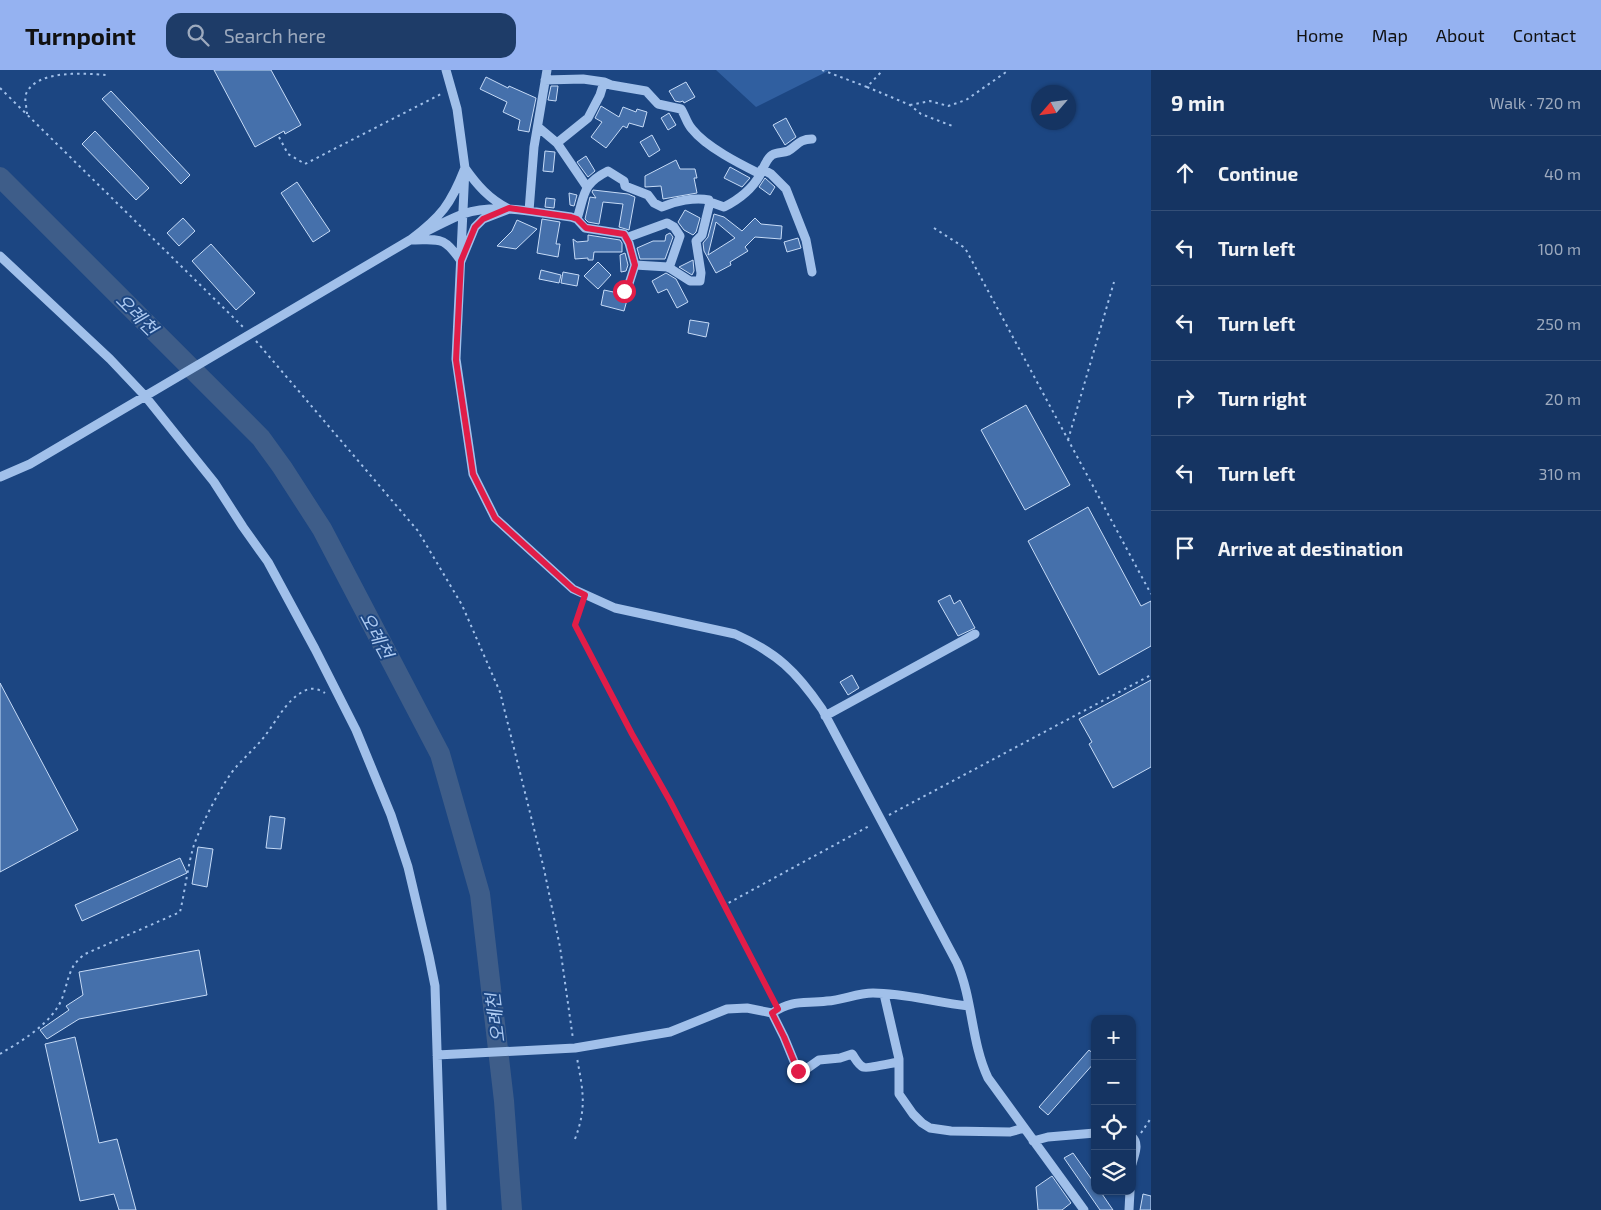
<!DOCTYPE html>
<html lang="en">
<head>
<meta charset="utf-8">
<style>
	:root { --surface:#153462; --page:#1e3c68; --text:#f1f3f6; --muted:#9daabe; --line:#344f77; --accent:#95b2f1 }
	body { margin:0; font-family:"Exo 2","Noto Sans KR",sans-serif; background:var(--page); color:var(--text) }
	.controls { position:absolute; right:15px; bottom:15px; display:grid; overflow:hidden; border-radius:10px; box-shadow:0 1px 4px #0004 }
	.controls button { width:45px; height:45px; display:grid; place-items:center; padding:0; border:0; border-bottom:1px solid var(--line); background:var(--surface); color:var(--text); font:25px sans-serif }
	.compass { position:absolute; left:1031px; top:15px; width:45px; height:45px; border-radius:50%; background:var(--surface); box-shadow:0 1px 4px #0004; rotate:242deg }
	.stop { position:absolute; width:15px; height:15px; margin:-11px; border:4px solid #e11d48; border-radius:50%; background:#fff }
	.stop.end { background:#e11d48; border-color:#fff; box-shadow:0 1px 5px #0008 }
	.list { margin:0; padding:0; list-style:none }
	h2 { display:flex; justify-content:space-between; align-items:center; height:65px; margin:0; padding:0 20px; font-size:21px }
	h2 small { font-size:16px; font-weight:400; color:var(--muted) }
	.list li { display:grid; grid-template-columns:32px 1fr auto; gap:15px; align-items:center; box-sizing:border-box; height:75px; padding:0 20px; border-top:1px solid var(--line) }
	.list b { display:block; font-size:19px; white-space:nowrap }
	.list em { font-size:16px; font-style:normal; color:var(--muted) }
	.icon { flex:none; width:28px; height:28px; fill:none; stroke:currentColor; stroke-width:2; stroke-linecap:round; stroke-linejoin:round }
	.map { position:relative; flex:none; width:1151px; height:1140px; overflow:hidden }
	header { display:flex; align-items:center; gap:30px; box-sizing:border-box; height:70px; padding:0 25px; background:var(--accent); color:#111 }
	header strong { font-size:24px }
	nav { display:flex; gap:28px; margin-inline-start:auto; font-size:18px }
	.search { width:350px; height:45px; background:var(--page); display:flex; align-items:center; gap:12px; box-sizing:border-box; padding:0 18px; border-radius:15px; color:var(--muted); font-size:19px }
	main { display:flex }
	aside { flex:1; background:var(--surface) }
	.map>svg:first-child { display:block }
</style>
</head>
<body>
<header>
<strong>Turnpoint</strong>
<div class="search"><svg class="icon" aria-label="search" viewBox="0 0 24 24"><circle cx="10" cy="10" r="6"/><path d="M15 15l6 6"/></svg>Search here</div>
<nav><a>Home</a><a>Map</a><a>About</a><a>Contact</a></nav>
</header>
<main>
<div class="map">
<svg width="1151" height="1140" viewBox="0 0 1151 1140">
	<rect width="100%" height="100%" fill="#1c4682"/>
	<!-- green -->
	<path fill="#305fa0" d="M716,0H830L756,37Z"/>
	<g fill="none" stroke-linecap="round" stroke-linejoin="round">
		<!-- river -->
		<path stroke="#3e5d89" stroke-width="20" d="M0,107L261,368L282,397L322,459L440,684L480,824L504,1031L512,1140"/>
	</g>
	<!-- building -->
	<path fill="#4570ab" stroke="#c6dbf7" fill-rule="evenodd" d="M214,0H271L301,55L285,64L284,61L255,77Z
		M486,7L508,18L509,16L536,28L529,62L518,60L520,50L503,42L507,32L480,19Z
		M686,12L695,27L684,33L683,31L680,32L675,31L669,21Z
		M551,16H558L556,31L548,30Z
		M111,21L190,105L181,114L102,29Z
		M601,36L619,47L623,37L636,42L637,39L647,42L643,57L629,53L627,58L623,56L606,78L591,67L602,52L595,48Z
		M669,43L676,55L668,60L661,48Z
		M786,48L796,67L785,75L773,55Z
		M95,61L149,118L136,130L82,74Z
		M652,65L660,80L649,87L640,72Z
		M545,81L555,82L553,102L543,101Z
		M586,86L595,101L588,107L577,92Z
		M676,90L680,99H695L697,108H694L697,123L663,129L661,116L645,117V106Z
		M730,97L750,108L742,117L724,108Z
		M765,108L775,117L770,125L759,117Z
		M297,112L330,161L313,172L281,123Z
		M593,120L628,124L635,127L629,160L619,157L623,134L603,132L599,154L588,152L585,149L590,127L596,128L592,122Z
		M569,123L577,125L574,136L570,135Z
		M546,128L555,129L554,138L545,137Z
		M685,140L700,148L696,162L693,165L684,160L678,152Z
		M714,144L724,147L742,161L755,148L761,154L782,156L781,169L755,167L745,177L748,181L730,192L731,195L716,203L704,181L703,173L708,167ZM716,152L735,168L708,185Z
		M183,148L195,161L179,176L167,163Z
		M542,149L560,152L556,174H560L558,187L537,183Z
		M517,150L537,159L516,179L497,176L512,161Z
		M670,163L673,167L665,189H640L637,178L653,171H665L666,165Z
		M588,165L620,170L622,173V182H594L593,190H588V188L575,189L573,169L577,172L588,171Z
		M798,168L801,178L787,182L784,172Z
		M211,174L255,223L236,240L192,191Z
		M625,183L628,195L626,201L621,202L620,185Z
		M693,190L694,201L692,205L679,197Z
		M598,192L611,205L598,219L584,206Z
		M541,200L561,205L559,213L539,209Z
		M563,202L579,205L577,216L561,213Z
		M666,203L676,209L688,232L677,238L667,219L658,223L652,211Z
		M604,220L618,223L621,226V228L627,230L624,241L601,235Z
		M690,250L709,253L706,267L688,263Z
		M1026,335L1070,415L1025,440L981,360Z
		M1088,437L1141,536L1151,531V576L1099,605L1028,471Z
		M950,525L954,534L960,530L975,558L958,566L938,531Z
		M852,605L859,618L848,625L840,612Z
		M1151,610V697L1113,718L1089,674L1092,672L1079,649Z
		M0,613L78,760L0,802Z
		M270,746L285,748L281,779L266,778Z
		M198,777L213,779L207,817L192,814Z
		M180,788L187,803L82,851L75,835Z
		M199,880L207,925L79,949L47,969L40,960L69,940L66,936L83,925L79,902Z
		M75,967L99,1073L117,1069L136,1140H119L114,1124L80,1131L45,974Z
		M1089,980L1095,985V992L1048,1045L1039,1037Z
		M1073,1083L1095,1114V1121H1100L1113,1140H1100L1064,1088Z
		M1052,1106L1071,1133L1062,1140H1038L1036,1117Z
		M1143,1124L1151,1126V1140H1140Z"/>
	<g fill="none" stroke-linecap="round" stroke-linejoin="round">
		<!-- path -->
		<path stroke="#a1c0ea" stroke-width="2" stroke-dasharray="2.5 4" stroke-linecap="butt" d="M822,0L867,17L883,0
			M867,17L910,35L921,44L955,57
			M0,18L243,257
			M910,35L930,31L948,36L966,30L1009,0
			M27,44C27,38 24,29 26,24C36,0 82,3 106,5
			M279,67L288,84L305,94L443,23
			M934,158L965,178L1151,524
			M256,271L418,461L462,535L500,622L544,799L560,877L573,969
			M1068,370L1114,212
			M582,534L575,555L632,664L670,731L774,931
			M889,745L1151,605
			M723,836L871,755
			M0,984C20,972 44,958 57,938C66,925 66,908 74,895C77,891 81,887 85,884L180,842C185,821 188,794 194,775C201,755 224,709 238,695C247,685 256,677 264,667C276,652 286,630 304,621C311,617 319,619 325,623
			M1141,1063L1151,1048
			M575,1069C587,1037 583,1021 577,988"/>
		<!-- minor -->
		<path stroke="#a1c0ea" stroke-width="9" d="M446,0L457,39L465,98L456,289L473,404L495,448L573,519L615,538L735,564C777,583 796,601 822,639L957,893C973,930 971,972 988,1008L1084,1140
			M545,10L583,9L604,12L611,15L646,21L658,34L681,39C685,45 687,54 692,59C706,77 740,94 760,104
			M538,57L557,73L587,117
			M557,73L588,48L600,25L604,12
			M465,98C477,115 489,129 509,139L483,149L475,157L461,191C443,165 440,170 410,170C441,147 451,134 465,98Z
			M762,99L771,104L786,119L806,170L812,202
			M710,132L724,137C738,130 752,119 760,105C763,99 766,89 772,85C777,82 783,83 788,81C797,76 799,69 812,69
			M529,141L571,147L577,149L585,158L624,164L629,173L635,195L627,220L624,221
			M577,149C585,124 582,114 608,101L624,111L625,116L648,125L654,133L662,137C675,131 695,127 709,130L710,132L702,165L696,171L701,203L700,211H690L668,197L635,195
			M626,168L667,153L674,157L680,166L669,198
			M0,186L110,289L145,326L214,412L243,457L268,492L315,579L356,660L391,745L408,797L429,886L435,916L442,1140
			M0,407L30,394L410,170C427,161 445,151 463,144C484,137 508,138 529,141L534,77L547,0
			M825,646L975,564
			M884,924L899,989V1024L913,1044L922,1053L930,1058L951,1061L1010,1062L1024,1058
			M772,943L784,967L798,1001L802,1002L819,990L840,988L852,984C855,988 858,995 863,997C866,999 892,993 899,992
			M437,985L575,978L670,962L727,939L747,938L772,943C794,929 803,934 827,931C843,930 857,923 873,923C905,923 937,933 969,936
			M1132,1067C1140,1074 1134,1085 1132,1094
			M1033,1071L1048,1067L1095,1063
			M1129,1140L1130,1121"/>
	</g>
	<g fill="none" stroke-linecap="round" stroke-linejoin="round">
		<!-- route -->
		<path stroke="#e11d48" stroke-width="6" d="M624,221L627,220L635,195L629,173L624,164L586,158L577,149L571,147L509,138L483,149L475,157L461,191L456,290L473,404L495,448L573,519L585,525L575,555L632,664L670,731L778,939L772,943L784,967L798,1001"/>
	</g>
	<g text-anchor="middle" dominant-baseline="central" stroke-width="4" stroke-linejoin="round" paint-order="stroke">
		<!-- water labels -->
		<g font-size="18" font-style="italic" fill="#adcaf1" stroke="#1c4682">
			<text transform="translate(137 244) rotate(45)">오례천</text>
			<text transform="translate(377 565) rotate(62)">오례천</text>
			<text transform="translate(495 948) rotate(-97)">오례천</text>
		</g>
	</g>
</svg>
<div class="controls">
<button>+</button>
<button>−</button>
<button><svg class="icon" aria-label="locate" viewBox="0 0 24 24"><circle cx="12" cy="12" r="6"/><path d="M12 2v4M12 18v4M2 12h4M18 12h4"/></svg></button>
<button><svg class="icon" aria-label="layers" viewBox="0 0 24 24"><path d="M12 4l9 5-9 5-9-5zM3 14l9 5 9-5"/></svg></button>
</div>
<svg class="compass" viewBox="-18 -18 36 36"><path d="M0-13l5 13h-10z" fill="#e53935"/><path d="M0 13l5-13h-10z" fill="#9daabe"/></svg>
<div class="stop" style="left:624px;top:221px"></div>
<div class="stop end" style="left:798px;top:1001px"></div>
</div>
<aside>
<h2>9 min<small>Walk · 720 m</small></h2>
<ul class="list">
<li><svg class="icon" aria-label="ahead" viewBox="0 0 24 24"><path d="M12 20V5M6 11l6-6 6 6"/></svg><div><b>Continue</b></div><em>40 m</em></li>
<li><svg class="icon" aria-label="left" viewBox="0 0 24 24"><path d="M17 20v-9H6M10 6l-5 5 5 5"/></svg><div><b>Turn left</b></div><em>100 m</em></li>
<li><svg class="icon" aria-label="left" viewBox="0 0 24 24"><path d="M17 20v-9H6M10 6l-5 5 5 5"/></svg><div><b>Turn left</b></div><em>250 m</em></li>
<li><svg class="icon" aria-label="right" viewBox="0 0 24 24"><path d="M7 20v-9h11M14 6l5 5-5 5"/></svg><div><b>Turn right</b></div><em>20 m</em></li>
<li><svg class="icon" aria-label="left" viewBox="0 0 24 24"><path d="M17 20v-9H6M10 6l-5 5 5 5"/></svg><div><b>Turn left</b></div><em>310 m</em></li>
<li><svg class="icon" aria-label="arrive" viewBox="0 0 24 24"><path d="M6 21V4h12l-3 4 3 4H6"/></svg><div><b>Arrive at destination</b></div></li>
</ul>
</aside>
</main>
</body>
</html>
